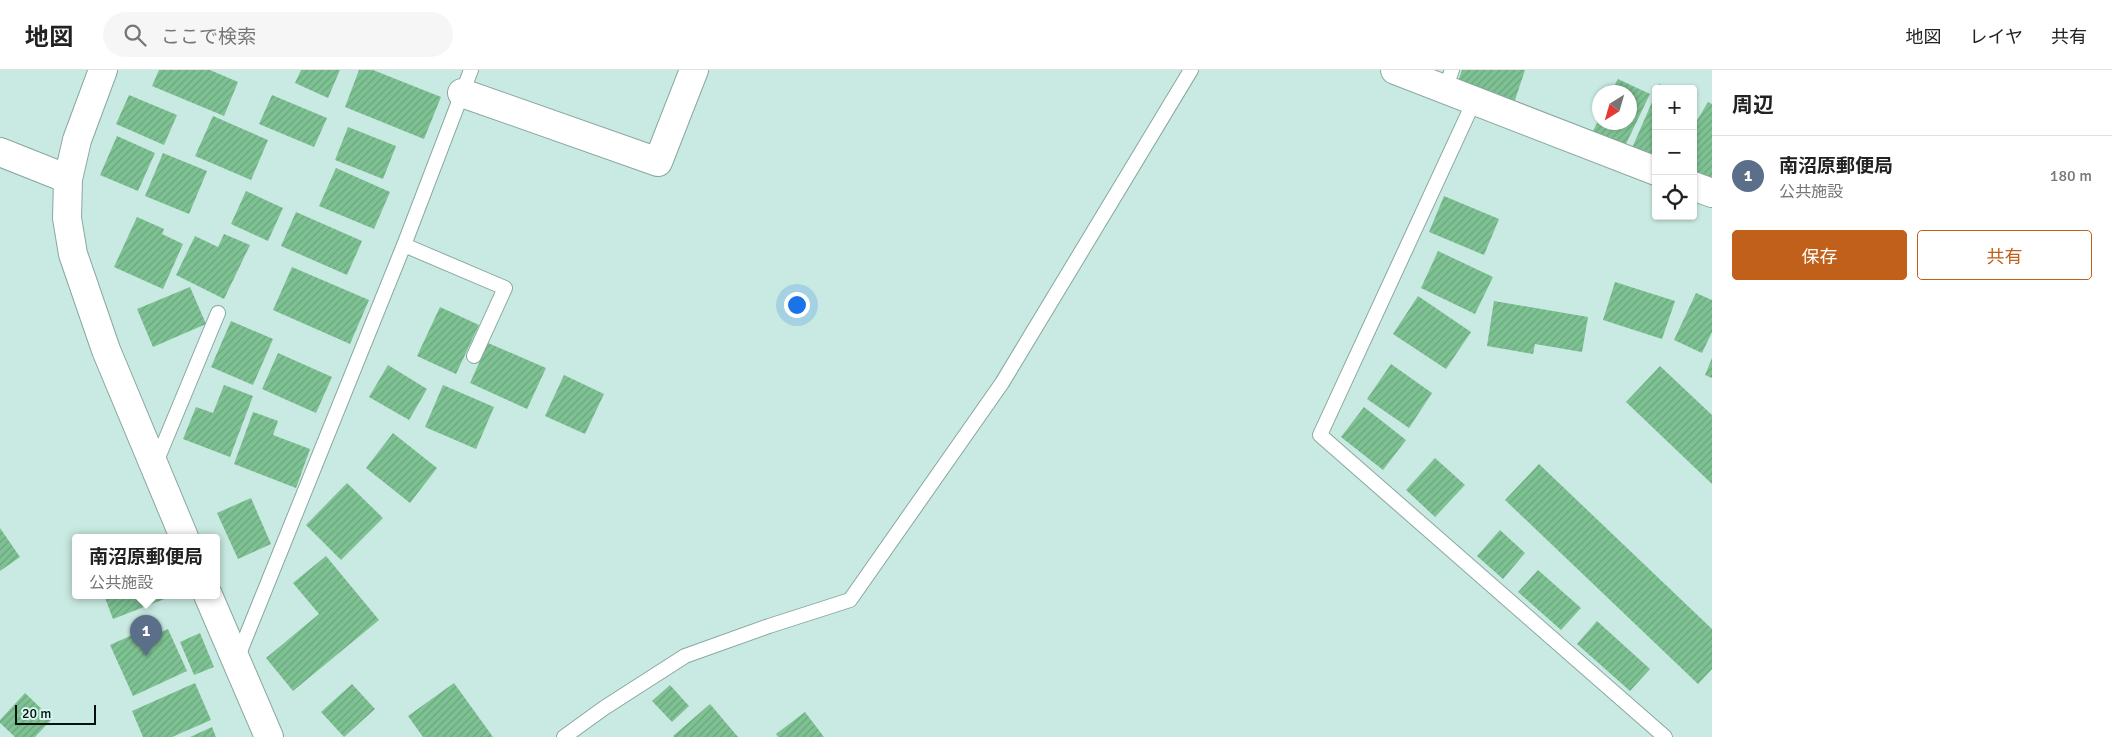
<!DOCTYPE html>
<html lang="ja">
<head>
<meta charset="utf-8">
<style>
	:root { --surface:#fff; --page:#f6f6f6; --text:#222; --muted:#767676; --line:#e0e0e0; --accent:#c0601b }
	body { margin:0; font-family:Signika,"Noto Sans JP",sans-serif; background:var(--page); color:var(--text) }
	.controls { position:absolute; right:15px; top:15px; display:grid; overflow:hidden; border-radius:5px; box-shadow:0 1px 4px #0004 }
	.controls button { width:45px; height:45px; display:grid; place-items:center; padding:0; border:0; border-bottom:1px solid var(--line); background:var(--surface); color:var(--text); font:25px sans-serif }
	.compass { position:absolute; left:1592px; top:15px; width:45px; height:45px; border-radius:50%; background:var(--surface); box-shadow:0 1px 4px #0004; rotate:217deg }
	.scale { position:absolute; left:15px; bottom:12px; width:81px; box-sizing:border-box; padding-left:5px; border:2px solid #06110f; border-top:0; font-size:14px; line-height:18px; white-space:nowrap; color:#06110f; -webkit-text-stroke:4px #d6f7ef; paint-order:stroke }
	.you { position:absolute; left:796px; top:234px; width:18px; height:18px; margin:-12px; border:4px solid #fff; border-radius:50%; background:#1a73e8; box-shadow:0 0 0 8px #1a73e833 }
	.badge { display:grid; place-items:center; width:32px; height:32px; border-radius:50%; background:var(--accent); color:#fff; font-size:16px; font-weight:700 }
	.pin { position:absolute; translate:-50% -41px; filter:drop-shadow(0 1px 2px #0008) }
	.pin::after { content:''; position:absolute; top:26px; width:18px; height:15px; background:inherit; clip-path:polygon(0 0,100% 0,50% 100%) }
	.popup { position:absolute; left:72px; top:464px; width:148px; height:65px; box-sizing:border-box; display:grid; place-content:center; border-radius:5px; background:var(--surface); filter:drop-shadow(0 1px 4px #0005); font-size:16px; white-space:nowrap; color:var(--muted) }
	.popup b { font-size:19px; color:var(--text) }
	.popup::after { content:''; position:absolute; left:50%; top:100%; margin-left:-10px; border:10px solid transparent; border-top-color:var(--surface) }
	.list { margin:0; padding:0; list-style:none }
	h2 { display:flex; justify-content:space-between; align-items:center; height:65px; margin:0; padding:0 20px; font-size:21px }
	h2 small { font-size:16px; font-weight:400; color:var(--muted) }
	.list li { display:grid; grid-template-columns:32px 1fr auto; gap:15px; align-items:center; box-sizing:border-box; height:80px; padding:0 20px; border-top:1px solid var(--line) }
	.list b { display:block; font-size:19px; white-space:nowrap }
	.list p { margin:0; font-size:16px; white-space:nowrap; color:var(--muted) }
	.list em { font-size:16px; font-style:normal; color:var(--muted) }
	.actions { display:flex; gap:10px; padding:15px 20px }
	.actions a { flex:1; padding:11px 0; border:1px solid var(--accent); border-radius:5px; text-align:center; font-size:18px; color:var(--accent) }
	.actions .main { background:var(--accent); color:#fff }
	.icon { flex:none; width:28px; height:28px; fill:none; stroke:currentColor; stroke-width:2; stroke-linecap:round; stroke-linejoin:round }
	.map { position:relative; flex:none; width:1712px; height:667px; overflow:hidden }
	header { display:flex; align-items:center; gap:30px; box-sizing:border-box; height:70px; padding:0 25px; background:var(--surface); border-bottom:1px solid var(--line) }
	header strong { font-size:24px }
	nav { display:flex; gap:28px; margin-inline-start:auto; font-size:18px }
	.search { width:350px; height:45px; background:var(--page); display:flex; align-items:center; gap:12px; box-sizing:border-box; padding:0 18px; border-radius:28px; color:var(--muted); font-size:19px }
	main { display:flex }
	aside { flex:1; background:var(--surface) }
	.map>svg:first-child { display:block }
</style>
</head>
<body>
<header>
<strong>地図</strong>
<div class="search"><svg class="icon" aria-label="search" viewBox="0 0 24 24"><circle cx="10" cy="10" r="6"/><path d="M15 15l6 6"/></svg>ここで検索</div>
<nav><a>地図</a><a>レイヤ</a><a>共有</a></nav>
</header>
<main>
<div class="map">
<svg width="1712" height="667" viewBox="0 0 1712 667">
	<defs>
		<pattern id="building-hatch" width="6" height="6" patternUnits="userSpaceOnUse" patternTransform="scale(1.25)"><rect width="6" height="6" fill="#7ec193"/><path d="M-1 1l2-2M0 6l6-6M5 7l2-2" fill="none" stroke="#6ba57e"/></pattern>
	</defs>
	<rect width="100%" height="100%" fill="#c9eae2"/>
	<!-- building -->
	<path fill="url(#building-hatch)" d="M159,0H210L238,12L224,46L152,16Z
		M301,0H340L328,28L295,13Z
		M359,0H373L441,27L424,69L345,37Z
		M1462,0H1525L1514,33L1457,14Z
		M1618,9L1650,24L1624,78L1592,63L1600,47V52H1630V22H1611Z
		M1659,14L1670,19H1658Z
		M1656,23V88L1632,78Z
		M129,25L177,45L164,75L116,54Z
		M272,25L327,48L314,77L259,54Z
		M1708,32L1712,34V110L1693,100V57Z
		M213,46L268,70L251,110L195,86Z
		M348,57L396,76L383,109L335,90Z
		M117,66L155,83L138,121L100,105Z
		M163,83L207,101L189,144L145,126Z
		M336,98L390,122L374,159L319,136Z
		M246,121L283,138L268,171L231,154Z
		M1444,126L1499,149L1484,185L1429,162Z
		M296,142L362,171L347,205L281,176Z
		M137,147L164,159L162,164L183,174L163,219L114,197Z
		M224,164L250,175L224,229L176,205L195,166L218,177Z
		M1438,181L1493,207L1475,244L1421,218Z
		M292,197L369,230L350,274L273,240Z
		M1615,212L1675,231L1662,269L1603,250Z
		M190,217L206,254L153,277L137,239Z
		M1696,223L1712,230V262L1702,283L1674,270Z
		M1418,226L1471,262L1446,299L1393,264Z
		M1494,231L1588,247L1582,282L1535,274L1533,284L1487,276Z
		M440,237L479,255L456,304L417,286Z
		M231,251L273,269L253,315L211,297Z
		M488,273L546,298L527,339L470,313Z
		M278,283L332,307L316,343L262,319Z
		M1712,288V308L1705,305Z
		M1391,294L1432,323L1409,358L1367,329Z
		M388,295L427,319L409,350L369,327Z
		M1660,296L1712,345V414L1626,332Z
		M564,305L604,324L585,364L545,346Z
		M224,315L253,326L230,387L183,369L196,337L213,343Z
		M443,315L494,337L476,379L425,357Z
		M1364,337L1406,370L1383,400L1341,367Z
		M253,342L278,351L273,365L310,379L296,418L234,394Z
		M393,363L437,398L410,433L366,398Z
		M1435,388L1465,415L1435,447L1406,420Z
		M1539,394L1712,559V599L1698,614L1505,430Z
		M347,413L383,448L341,490L306,455Z
		M251,428L271,474L238,489L217,443Z
		M0,458L20,487L0,501Z
		M1500,460L1525,483L1503,509L1477,486Z
		M326,486L379,550L293,621L266,588L319,544L293,513Z
		M1538,500L1581,538L1561,560L1518,522Z
		M104,525H165L167,528L113,549Z
		M1597,551L1650,599L1630,621L1577,574Z
		M168,559L187,601L133,626L110,575L141,561L145,569Z
		M200,563L214,597L194,605L180,572Z
		M195,613L211,650L172,667H143L132,641Z
		M454,613L493,667H423L408,646Z
		M352,614L375,639L344,667L321,642Z
		M670,615L689,636L672,652L652,631Z
		M25,623L52,649L35,667H15L0,653V650Z
		M710,634L738,667H674L673,666Z
		M805,642L824,667H778L776,664Z
		M212,657L216,667H190Z"/>
	<g fill="none" stroke-linecap="round" stroke-linejoin="round">
		<!-- lane casing -->
		<g stroke="#88a79f" stroke-width="16">
			<path id="lane" d="M1445,19L1452,0
				M1475,29L1320,365L1665,667
				M404,175L505,218L474,286
				M155,395L218,243
				M237,589L404,175L471,0
				M564,667L604,638L685,586L769,556L850,530L1002,313L1191,0"/>
		</g>
		<!-- street casing -->
		<g stroke="#88a79f" stroke-width="30">
			<path id="street" d="M103,0L77,70L68,109L67,148L73,184L106,280L184,467
				M1395,0L1656,101
				M462,23L658,92L694,0
				M0,82L68,109
				M1693,116L1712,123
				M208,525L269,667"/>
		</g>
		<!-- lane -->
		<use href="#lane" stroke="#fff" stroke-width="14"/>
		<!-- street -->
		<use href="#street" stroke="#fff" stroke-width="28"/>
	</g>
</svg>
<div class="controls">
<button>+</button>
<button>−</button>
<button><svg class="icon" aria-label="locate" viewBox="0 0 24 24"><circle cx="12" cy="12" r="6"/><path d="M12 2v4M12 18v4M2 12h4M18 12h4"/></svg></button>
</div>
<svg class="compass" viewBox="-18 -18 36 36"><path d="M0-13l5 13h-10z" fill="#e53935"/><path d="M0 13l5-13h-10z" fill="#767676"/></svg>
<div class="scale">20 m</div>
<div class="you"></div>
<div class="pin badge" style="left:146px;top:586px;background:#5c6f8a">1</div>
<div class="popup"><b>南沼原郵便局</b>公共施設</div>
</div>
<aside>
<h2>周辺<small></small></h2>
<ul class="list">
<li><span class="badge" style="background:#5c6f8a">1</span><div><b>南沼原郵便局</b><p>公共施設</p></div><em>180 m</em></li>
</ul>
<div class="actions"><a class="main">保存</a><a>共有</a></div>
</aside>
</main>
</body>
</html>
